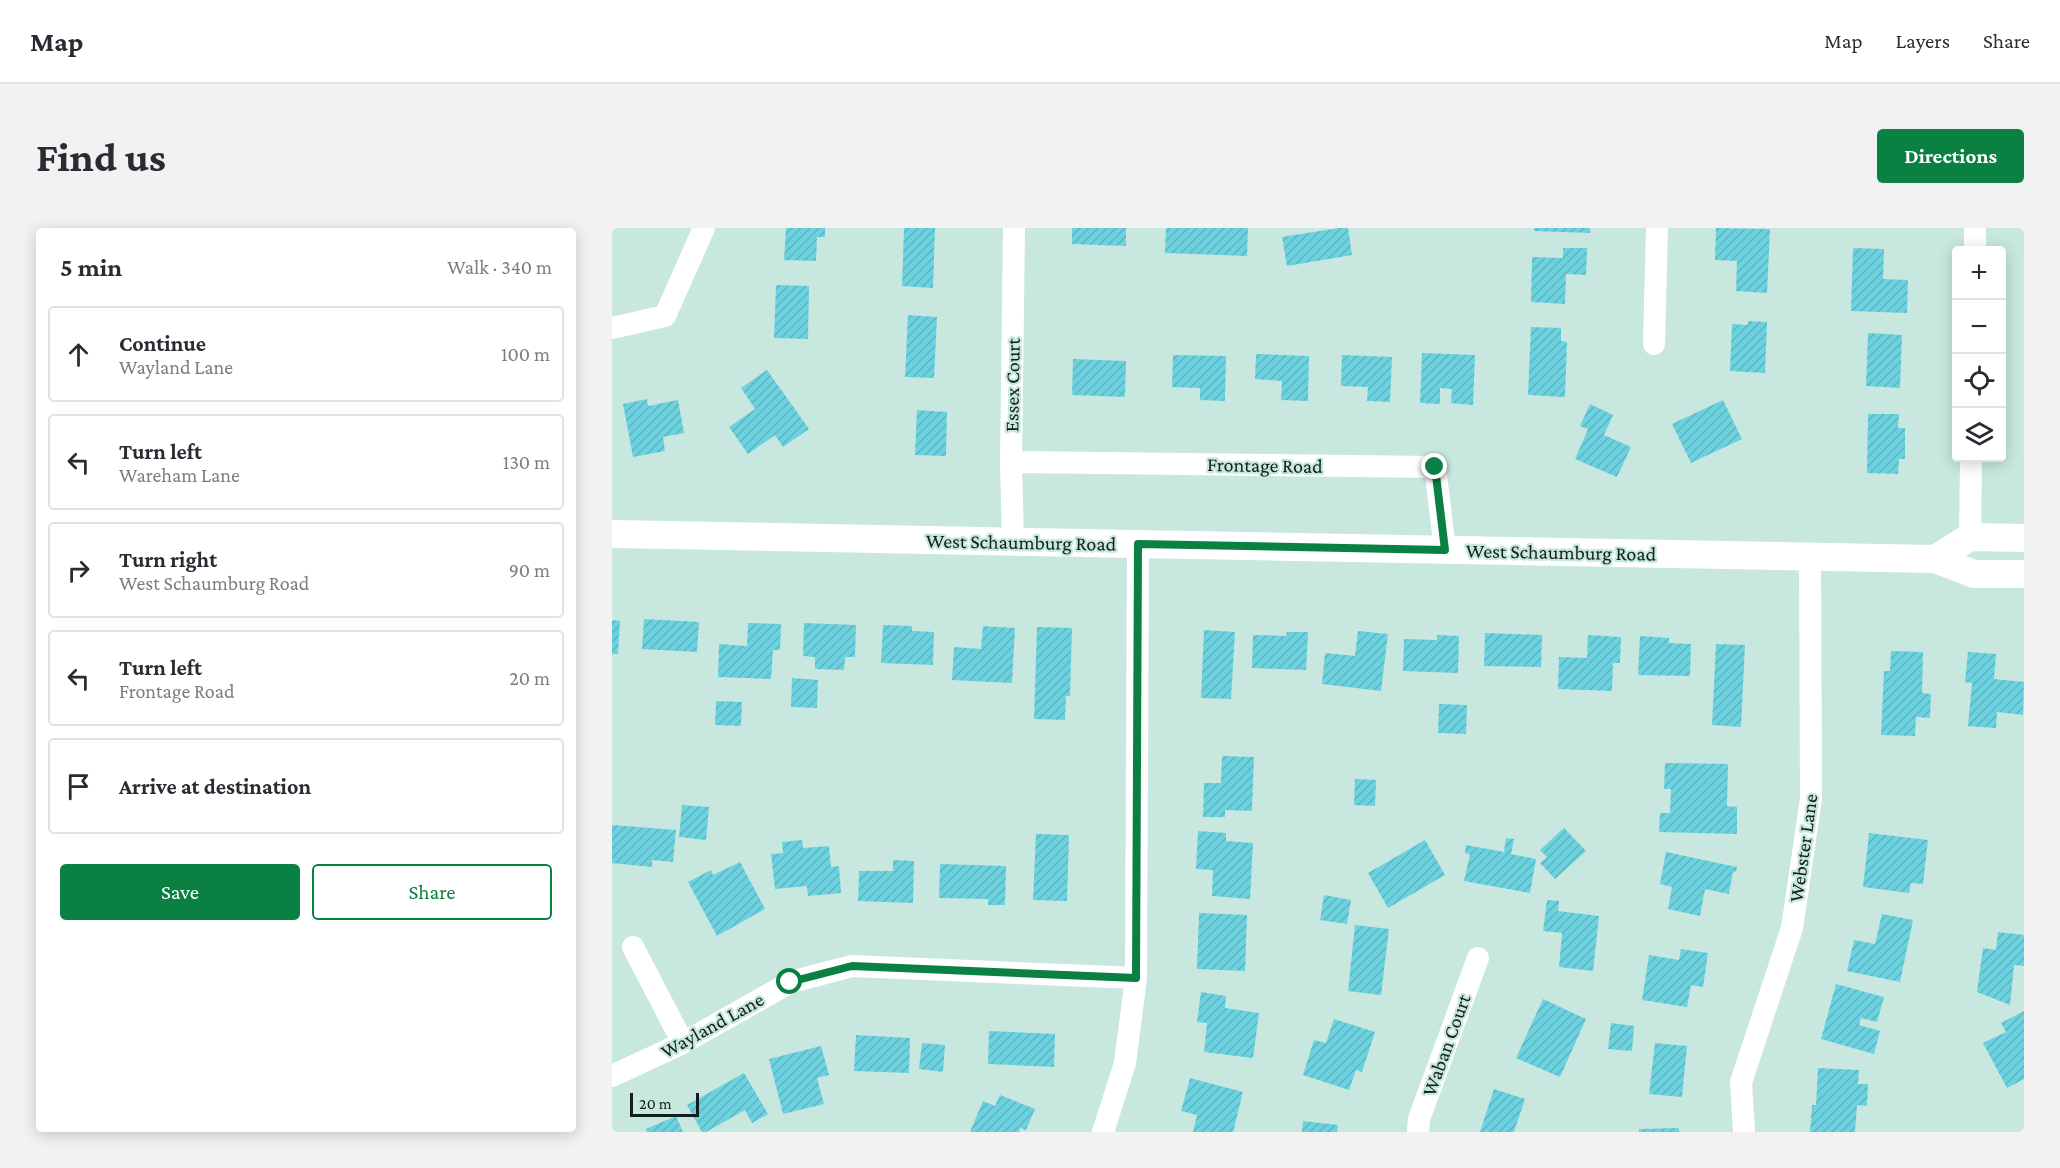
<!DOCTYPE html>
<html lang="en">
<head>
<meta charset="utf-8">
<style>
	:root { --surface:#fff; --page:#f2f2f3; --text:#2b2b33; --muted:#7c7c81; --line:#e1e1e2; --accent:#0b8043 }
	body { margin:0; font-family:"Crimson Pro",serif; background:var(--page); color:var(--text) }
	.controls { position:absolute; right:18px; top:18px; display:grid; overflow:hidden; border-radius:6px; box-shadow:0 3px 15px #0003 }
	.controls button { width:54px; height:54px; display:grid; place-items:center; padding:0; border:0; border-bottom:2px solid var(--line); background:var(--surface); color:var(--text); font:30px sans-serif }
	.scale { position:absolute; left:18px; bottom:15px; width:69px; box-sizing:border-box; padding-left:6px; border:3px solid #121e1b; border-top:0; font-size:16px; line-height:21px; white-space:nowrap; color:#121e1b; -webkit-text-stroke:4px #c8e8df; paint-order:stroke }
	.stop { position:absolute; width:18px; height:18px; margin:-14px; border:4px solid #0b8043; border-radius:50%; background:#fff }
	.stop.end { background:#0b8043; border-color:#fff; box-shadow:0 2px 6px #0008 }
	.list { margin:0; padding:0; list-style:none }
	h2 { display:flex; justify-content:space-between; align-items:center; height:78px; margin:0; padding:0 24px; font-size:26px }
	h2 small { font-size:20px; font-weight:400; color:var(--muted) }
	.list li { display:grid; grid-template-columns:39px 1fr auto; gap:18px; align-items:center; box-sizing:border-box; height:96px; margin:0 12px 12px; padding:0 12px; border:2px solid var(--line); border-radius:6px }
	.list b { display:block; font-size:22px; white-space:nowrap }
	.list p { margin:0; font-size:20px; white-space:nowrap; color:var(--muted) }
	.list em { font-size:20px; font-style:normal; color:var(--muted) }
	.actions { display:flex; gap:12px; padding:18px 24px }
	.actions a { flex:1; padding:14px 0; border:2px solid var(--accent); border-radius:6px; text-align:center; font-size:21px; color:var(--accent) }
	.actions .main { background:var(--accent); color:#fff }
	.icon { flex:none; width:33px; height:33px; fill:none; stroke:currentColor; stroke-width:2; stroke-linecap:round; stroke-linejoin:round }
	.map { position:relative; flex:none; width:1412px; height:904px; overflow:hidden; border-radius:6px }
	header { display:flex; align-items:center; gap:36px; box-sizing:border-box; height:84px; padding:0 30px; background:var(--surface); border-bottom:2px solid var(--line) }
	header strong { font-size:28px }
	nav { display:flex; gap:33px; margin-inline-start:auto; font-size:21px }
	.intro { display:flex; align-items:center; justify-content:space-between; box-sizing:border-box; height:144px; padding:0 36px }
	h1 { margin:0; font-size:42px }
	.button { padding:15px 27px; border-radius:6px; background:var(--accent); color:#fff; font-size:21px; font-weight:700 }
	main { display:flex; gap:36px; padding:0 36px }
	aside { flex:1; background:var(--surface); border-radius:6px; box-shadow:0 3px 15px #0003 }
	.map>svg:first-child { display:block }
</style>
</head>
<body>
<header>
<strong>Map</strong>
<nav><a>Map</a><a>Layers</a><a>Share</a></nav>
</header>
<div class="intro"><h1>Find us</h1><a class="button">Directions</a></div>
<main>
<aside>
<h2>5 min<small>Walk · 340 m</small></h2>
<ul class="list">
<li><svg class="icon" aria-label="ahead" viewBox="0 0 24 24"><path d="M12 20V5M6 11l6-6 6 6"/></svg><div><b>Continue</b><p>Wayland Lane</p></div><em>100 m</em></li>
<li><svg class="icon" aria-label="left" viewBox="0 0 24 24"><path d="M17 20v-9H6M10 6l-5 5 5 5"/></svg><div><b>Turn left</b><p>Wareham Lane</p></div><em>130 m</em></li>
<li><svg class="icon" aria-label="right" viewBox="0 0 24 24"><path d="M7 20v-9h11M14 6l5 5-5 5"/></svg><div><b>Turn right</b><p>West Schaumburg Road</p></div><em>90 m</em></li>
<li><svg class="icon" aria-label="left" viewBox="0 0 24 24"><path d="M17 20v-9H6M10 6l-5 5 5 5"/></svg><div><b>Turn left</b><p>Frontage Road</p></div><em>20 m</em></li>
<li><svg class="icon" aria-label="arrive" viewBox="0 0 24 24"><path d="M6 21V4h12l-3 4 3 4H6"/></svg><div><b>Arrive at destination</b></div></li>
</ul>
<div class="actions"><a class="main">Save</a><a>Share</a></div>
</aside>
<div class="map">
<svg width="1412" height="904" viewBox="0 0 1412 904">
	<defs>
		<pattern id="building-hatch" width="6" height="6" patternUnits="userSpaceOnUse" patternTransform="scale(1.5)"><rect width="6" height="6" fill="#6cd2e0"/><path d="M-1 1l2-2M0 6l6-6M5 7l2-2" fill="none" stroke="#5db4c0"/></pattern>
	</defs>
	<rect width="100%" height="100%" fill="#c8e8df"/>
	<!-- building -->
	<path fill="url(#building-hatch)" d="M174,0H213V9H205L204,33L172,32Z
		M292,0H323L321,60L290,58Z
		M460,0H514V18L460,16Z
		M554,0H636L635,28L553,25Z
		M727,0H736L740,27L675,38L670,9Z
		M922,0H978V5L922,3Z
		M1104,0L1158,1L1155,65L1124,63L1125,33L1103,32Z
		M951,20H975L974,47L954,46L953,76L919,74L920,29L951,30Z
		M1241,20L1272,21L1271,51L1296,52L1295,85L1239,83Z
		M164,57L197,58L196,111L162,110Z
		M296,87L325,89L322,150L293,149Z
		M1136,93L1155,94L1153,145L1118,143L1120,96L1136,97Z
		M919,99L949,100V113L955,114L953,169L916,167Z
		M1256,105L1290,107L1288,160L1254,158Z
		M810,125L863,127L861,177L839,175L840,161L828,160V176L808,175Z
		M644,126L697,128L696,173L669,172L670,153L643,151Z
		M561,127L614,128L613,173L588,172V160L560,159Z
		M730,127L780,129L778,174L755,173L756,159L729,158Z
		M461,131L514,133L513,169L460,167Z
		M155,142L197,201L171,219L163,207L136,226L117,199L143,181L129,160Z
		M35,171L36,178L66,172L72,205L51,209L53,223L21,229L11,176Z
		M1111,172L1130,211L1079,235L1060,196Z
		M978,176L1001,187L992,207L1019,219L1005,249L963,231L976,201L968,198Z
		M305,182L335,184L334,228L303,227Z
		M1256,186H1287L1286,200H1293V231H1287L1286,246L1255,245Z
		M32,391L87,394L85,424L30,421Z
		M0,392L8,393L6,426H0Z
		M136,395L169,396L168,422H161L159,451L106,449L107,416L135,418Z
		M192,395L244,397L243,429H233L232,442L203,441V429L191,428Z
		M271,397L300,398V403L322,404L321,437L269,435Z
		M371,398L403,400L400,455L340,452L342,419L369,421Z
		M425,399L460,400L458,468H454L453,492L422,491Z
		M592,402L623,404L619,471L589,470Z
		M746,403L776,406L769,463L710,456L713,425L743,428Z
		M675,404H696L694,442L640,440L641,407L674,408Z
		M873,405L930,407L929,439L872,438Z
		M825,407L847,408L846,445L791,443L792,411L825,412Z
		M976,407L1009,409L1008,435H1001L1000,463L946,461L947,429L975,430Z
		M1028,408L1057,410V415L1079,416L1078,448L1026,447Z
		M1104,416L1133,417L1129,499L1100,497Z
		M1279,423L1311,424L1310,465L1319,466L1318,490L1304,489L1303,508L1269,507L1272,443H1278Z
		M1356,424L1384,426L1382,451L1412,454L1411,487L1385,484L1384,500L1356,498L1360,455L1353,454Z
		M180,450L206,452L205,480L179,479Z
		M104,473L130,474L129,498L103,497Z
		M827,476L855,477L854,506L826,505Z
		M610,528L642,529L640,583L613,582V589H591L592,555H609Z
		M1053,535L1116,536L1115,578L1125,579V606L1047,604L1048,585H1058L1059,561H1052Z
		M743,551L764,552L763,578L742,577Z
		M70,577L97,579L94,612L67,609Z
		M0,597L64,602L61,634L40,632V639L0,635Z
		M952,600L974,623L943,651L928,635L935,629L928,622Z
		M586,603L614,605V613L641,615L638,671L600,668L601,642L584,641Z
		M1257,605L1316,612L1311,656L1299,655L1297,665L1251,659Z
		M424,606L457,607L455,673L421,672Z
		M894,610L902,611L899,626L924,631L918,665L852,653L858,626L853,625L854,617L892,624Z
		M190,612L191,620L217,618L219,639L227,638L229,665L196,668L195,658L163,661L159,626L171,625L170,614Z
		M813,612L833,647L776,680L756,645Z
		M1054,624L1125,639L1124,644L1121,643L1117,666L1093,661L1088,688L1056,681L1060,659L1048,656Z
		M281,632L302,633L301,675L246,673L247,643H281Z
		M128,634L153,681L105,708L76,654L99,642L101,647Z
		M328,636L394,638L393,677H376V671L327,670Z
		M712,667L739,672L735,696L708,692Z
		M935,672L947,673L946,683L987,688L981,743L947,739L950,705L931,703Z
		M587,685L635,687L633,743L585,741Z
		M1270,686L1301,692L1288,754L1235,743L1242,712L1263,716Z
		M743,697L777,701L769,767L736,763Z
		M1386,704L1412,707V738L1402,737L1398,777L1365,764L1371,720L1384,722Z
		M1069,721L1096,725L1091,759L1079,757L1075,779L1030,772L1037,727L1067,732Z
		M1224,756L1272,769L1265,794L1249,790L1247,797L1268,803L1262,826L1209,811Z
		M589,764L614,768L613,780L647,785L641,830L592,824L595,795L585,794Z
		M931,771L974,791L948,849L904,830Z
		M1412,783V851L1395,860L1371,815L1394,804L1389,795Z
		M722,791L763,804L750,844L744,842L737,862L691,847L702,812L714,815Z
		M999,795L1022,798L1020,823L996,821Z
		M377,803L443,806L442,839L376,836Z
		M244,807L298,810L297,845L242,843Z
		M310,815L333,817L331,844L307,841Z
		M1043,815L1075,818L1070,869L1037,866Z
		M209,818L217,847L205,850L212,876L171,886L157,831Z
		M1206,840L1247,842L1246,856H1256L1255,878L1245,877L1243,904H1198L1200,877H1204Z
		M132,845L156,886L140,895L133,882L94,904H90L75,877Z
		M578,850L631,864L621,904H581L585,887L569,883Z
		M882,861L913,871L902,904H868Z
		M388,867L423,881L414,902L408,900L407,904H358L371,873L383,878Z
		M64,888L71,904H35L34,901Z
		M691,893L726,897L725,904H690Z
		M1067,900V904H1027V901Z"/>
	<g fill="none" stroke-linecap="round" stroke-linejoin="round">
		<!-- minor -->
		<path stroke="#fff" stroke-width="22" d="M1363,22V0
			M0,100L53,88L92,0
			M1042,116L1045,0
			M399,234L823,239L833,322
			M1358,309L1359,230
			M401,314L399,234L402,0
			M21,719L71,815
			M0,848L71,815L179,754L240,738L524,750
			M491,904L513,835L524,750L526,316
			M806,904L807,891L866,730
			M1132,904L1129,854L1180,700L1199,571L1198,328"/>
		<!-- major -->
		<path stroke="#fff" stroke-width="28" d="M0,306L1323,331L1362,346H1412
			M1323,331L1358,309L1412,310"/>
	</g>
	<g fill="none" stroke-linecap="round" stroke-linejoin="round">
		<!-- route -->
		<path stroke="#0b8043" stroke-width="8" d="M178,754L240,738L524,750L526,316L833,322L823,239"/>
	</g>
	<g text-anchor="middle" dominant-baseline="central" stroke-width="4.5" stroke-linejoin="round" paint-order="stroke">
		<!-- street labels -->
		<g font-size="20" fill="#121e1b" stroke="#c8e8df">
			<text transform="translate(400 157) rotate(-89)">Essex Court</text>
			<text transform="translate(653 237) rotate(1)">Frontage Road</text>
			<text transform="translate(409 314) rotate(1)">West Schaumburg Road</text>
			<text transform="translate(949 324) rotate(1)">West Schaumburg Road</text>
			<text transform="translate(1191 620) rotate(-82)">Webster Lane</text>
			<text transform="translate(100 797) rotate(-29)">Wayland Lane</text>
			<text transform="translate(834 817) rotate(-70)">Waban Court</text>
		</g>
	</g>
</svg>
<div class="controls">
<button>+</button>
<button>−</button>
<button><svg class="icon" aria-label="locate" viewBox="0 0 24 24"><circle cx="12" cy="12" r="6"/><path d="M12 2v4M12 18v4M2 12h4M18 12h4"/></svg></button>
<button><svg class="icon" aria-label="layers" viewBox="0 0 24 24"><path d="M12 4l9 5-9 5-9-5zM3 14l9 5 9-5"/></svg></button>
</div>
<div class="scale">20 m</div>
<div class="stop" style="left:178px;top:754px"></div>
<div class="stop end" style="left:823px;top:239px"></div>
</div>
</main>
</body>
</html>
